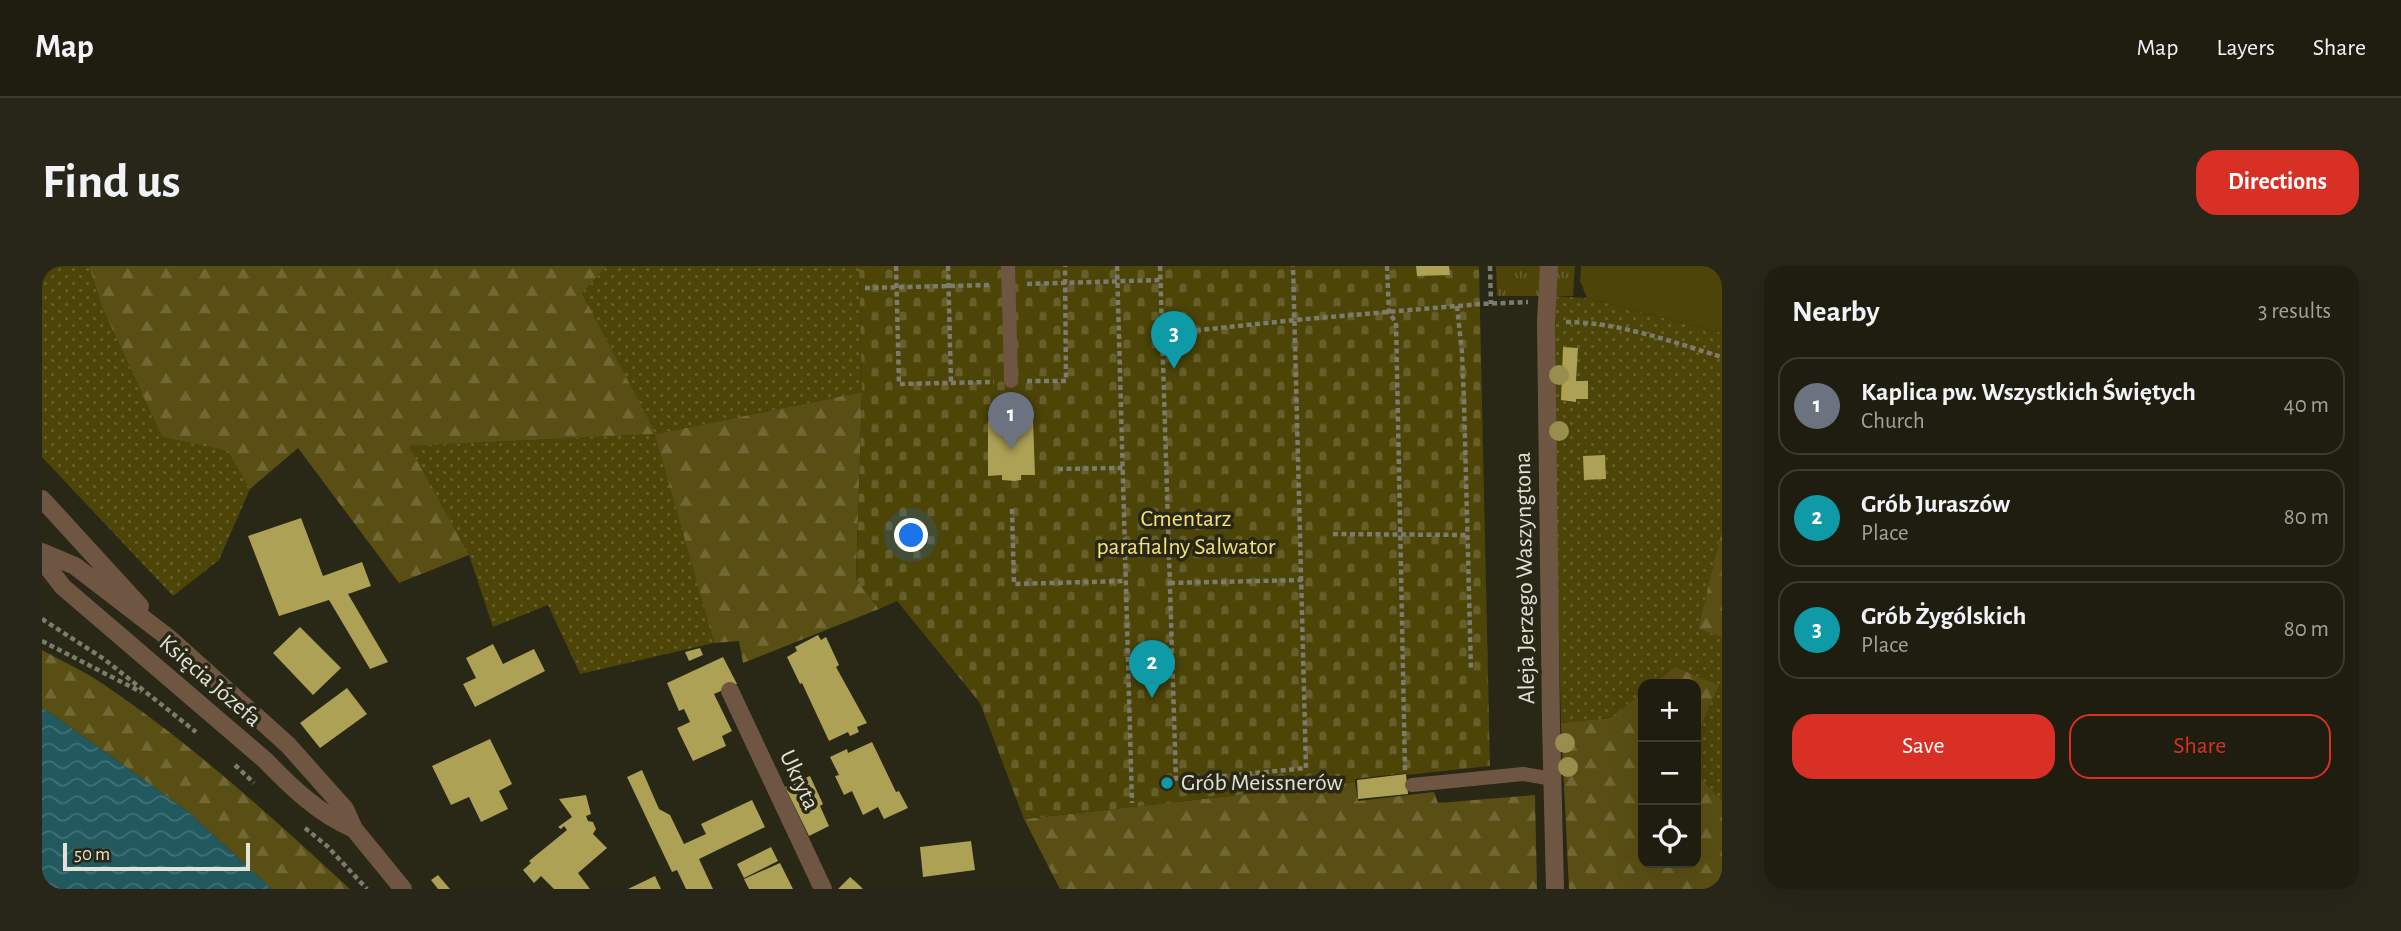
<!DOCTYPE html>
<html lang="en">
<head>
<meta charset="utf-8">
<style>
	:root { --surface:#1f1d10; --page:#272619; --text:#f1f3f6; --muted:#a1a29f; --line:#3c3b30; --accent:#d93025 }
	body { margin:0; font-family:"Alegreya Sans",sans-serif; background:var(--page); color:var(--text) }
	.controls { position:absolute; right:21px; bottom:21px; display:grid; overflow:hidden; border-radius:14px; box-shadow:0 7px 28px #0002 }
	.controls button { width:63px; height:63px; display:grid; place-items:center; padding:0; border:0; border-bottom:2px solid var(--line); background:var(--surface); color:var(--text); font:35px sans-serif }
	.scale { position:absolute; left:21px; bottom:18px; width:187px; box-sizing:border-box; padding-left:7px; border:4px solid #e3e2d7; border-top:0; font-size:19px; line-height:24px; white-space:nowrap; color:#e3e2d7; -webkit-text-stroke:5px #292716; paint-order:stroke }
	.you { position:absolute; left:870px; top:270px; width:24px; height:24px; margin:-18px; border:5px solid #fff; border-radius:50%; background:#1a73e8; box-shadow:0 0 0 10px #1a73e833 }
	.badge { display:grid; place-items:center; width:46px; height:46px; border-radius:50%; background:var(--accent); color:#fff; font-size:23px; font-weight:700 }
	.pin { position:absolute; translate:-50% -58px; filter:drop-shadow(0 2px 4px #0008) }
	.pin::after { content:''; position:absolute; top:37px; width:24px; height:21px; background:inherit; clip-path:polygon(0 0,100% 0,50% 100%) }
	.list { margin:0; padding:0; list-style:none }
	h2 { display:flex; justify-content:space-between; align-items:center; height:91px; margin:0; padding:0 28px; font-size:30px }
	h2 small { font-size:23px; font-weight:400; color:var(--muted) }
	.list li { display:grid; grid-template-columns:46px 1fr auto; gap:21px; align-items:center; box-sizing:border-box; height:98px; margin:0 14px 14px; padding:0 14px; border:2px solid var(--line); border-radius:21px }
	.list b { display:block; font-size:26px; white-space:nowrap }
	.list p { margin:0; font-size:23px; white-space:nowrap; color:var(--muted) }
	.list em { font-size:23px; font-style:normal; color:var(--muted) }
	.actions { display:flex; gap:14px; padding:21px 28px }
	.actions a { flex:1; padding:16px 0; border:2px solid var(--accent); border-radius:21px; text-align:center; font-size:24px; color:var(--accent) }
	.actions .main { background:var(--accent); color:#fff }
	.icon { flex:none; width:38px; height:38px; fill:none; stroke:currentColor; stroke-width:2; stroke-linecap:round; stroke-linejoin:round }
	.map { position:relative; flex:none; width:1680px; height:623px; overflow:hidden; border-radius:21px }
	header { display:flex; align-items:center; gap:42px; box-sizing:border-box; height:98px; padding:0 35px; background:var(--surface); border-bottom:2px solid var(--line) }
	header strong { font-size:33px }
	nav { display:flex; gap:38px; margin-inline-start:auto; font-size:24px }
	.intro { display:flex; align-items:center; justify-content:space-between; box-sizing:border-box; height:168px; padding:0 42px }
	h1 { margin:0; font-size:49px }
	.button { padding:18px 32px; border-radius:21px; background:var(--accent); color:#fff; font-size:24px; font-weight:700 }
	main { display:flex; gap:42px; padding:0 42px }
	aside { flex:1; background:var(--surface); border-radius:21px; box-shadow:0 7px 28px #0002 }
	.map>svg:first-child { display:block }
</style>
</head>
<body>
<header>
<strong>Map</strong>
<nav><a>Map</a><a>Layers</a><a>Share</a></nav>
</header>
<div class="intro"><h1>Find us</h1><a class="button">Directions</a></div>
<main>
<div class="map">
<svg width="1680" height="623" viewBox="0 0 1680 623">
	<defs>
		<pattern id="grass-dots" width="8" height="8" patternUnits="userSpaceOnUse" patternTransform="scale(1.75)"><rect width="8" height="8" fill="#4d4408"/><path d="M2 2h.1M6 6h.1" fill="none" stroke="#665f2b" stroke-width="1.8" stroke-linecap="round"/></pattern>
		<pattern id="forest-firs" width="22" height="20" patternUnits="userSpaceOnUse" patternTransform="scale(1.75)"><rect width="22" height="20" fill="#594f14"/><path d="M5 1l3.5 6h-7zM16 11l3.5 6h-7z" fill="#716835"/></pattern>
		<pattern id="cemetery-stones" width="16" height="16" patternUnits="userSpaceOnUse" patternTransform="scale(1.75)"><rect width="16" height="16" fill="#4d4408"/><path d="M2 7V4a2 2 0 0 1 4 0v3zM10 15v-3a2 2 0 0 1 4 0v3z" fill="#665f2b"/></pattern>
		<pattern id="park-tufts" width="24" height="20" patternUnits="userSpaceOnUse" patternTransform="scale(1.75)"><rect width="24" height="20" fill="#4d4408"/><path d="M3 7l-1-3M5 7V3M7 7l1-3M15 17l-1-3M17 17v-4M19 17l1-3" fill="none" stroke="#665f2b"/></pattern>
		<pattern id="water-waves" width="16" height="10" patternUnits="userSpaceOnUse" patternTransform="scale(1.75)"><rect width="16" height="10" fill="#21595e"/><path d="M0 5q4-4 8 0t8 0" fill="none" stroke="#417174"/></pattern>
	</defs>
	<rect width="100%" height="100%" fill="#292716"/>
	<!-- grass -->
	<path fill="url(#grass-dots)" d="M0,0H47L60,41L120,171L187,185L208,223L177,294L131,330L0,191Z
		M565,0H817L820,126L614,168L672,377L538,408L506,339L451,361L427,289L366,180L613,168L540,27Z
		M1509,30L1545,32L1680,67V262L1656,363L1680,371V534L1654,508V471L1676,419L1633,401L1611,418H1601V426L1568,452L1519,457Z"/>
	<!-- forest -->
	<path fill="url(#forest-firs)" d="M47,0H565L540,27L614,168L820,126L814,313L837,343L701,397L697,375L672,377L613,168L367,180L427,289L357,317L256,182L208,223L186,185L120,171L60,41Z
		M1680,262V371L1656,363Z
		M0,384C20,395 42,405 61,418C150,478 230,551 308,623H230L144,544L0,441Z
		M1633,401L1677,419L1654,471V418H1611Z
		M1601,426V597H1654V508L1680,534V623H1527L1519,457L1568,452Z
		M1313,516L1316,535L1392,526L1396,537L1493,529L1495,623H1018L982,553Z"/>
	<!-- cemetery -->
	<path fill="url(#cemetery-stones)" d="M817,0H1437L1448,500L1365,509L1364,507L1313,513V516L982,553L938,437L855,335L837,343L814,313L820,126Z"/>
	<!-- park -->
	<path fill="url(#park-tufts)" d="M1454,0H1533L1531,30H1455Z"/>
	<!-- garden -->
	<path fill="#4d4408" d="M1539,0H1680V67L1545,32L1538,15Z"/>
	<!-- water -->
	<path fill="url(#water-waves)" d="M0,441L144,544L230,623H0Z"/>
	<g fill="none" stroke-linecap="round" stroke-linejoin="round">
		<!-- ferry -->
		<path stroke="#33d6e3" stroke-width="2" stroke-dasharray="9 7" stroke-linecap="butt" d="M0,622L2,623"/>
	</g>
	<!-- building -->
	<path fill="#ada156" d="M1374,0H1407L1408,9L1375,10Z
		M1521,81L1536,82L1534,115H1546V133H1534V136L1519,134Z
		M991,153L993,209H979V214L973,215L960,214V209L946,210V154L958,157V160H979L978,156Z
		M1563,189L1564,213L1542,214L1541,190Z
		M259,252L281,310L320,296L329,320L306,328L346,396L328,403L287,334L237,350L206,270Z
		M258,361L299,402L271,429L231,387Z
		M776,369L779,374L784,371L797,399L794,401L825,457L815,461L817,466L808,470L806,466L787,475L760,417L758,418L745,391L755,385L753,381Z
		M451,378L461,398L492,383L503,405L433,441L421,418L434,412L424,392Z
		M658,382L661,389L647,395L643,386Z
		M681,391L695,418L672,428L690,465L680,470L684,480L651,495L635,462L648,456L642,443L637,445L625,417Z
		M305,422L325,448L278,482L258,457Z
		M448,473L470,518L457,525L466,543L439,556L427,531L409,539L390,500Z
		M830,476L854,526L857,525L866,542L842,553L836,541L821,549L810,525L802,529L793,510L797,509L788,491L805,483L806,487Z
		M600,504L617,543L628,549L642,578L664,568L659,558L710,534L723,561L657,593L671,623H644L635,604L630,606L585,511Z
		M1364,508L1366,528L1316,533L1315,514Z
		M768,510L781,538L778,540L787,560L767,570L743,521Z
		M544,529L549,548L544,550L546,555L551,556L554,563L551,568L565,582L536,607L548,623H512L499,610L492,617L481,604L489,597L487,595L525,564L522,560L519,563L516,561L530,551L517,533Z
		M929,575L933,604L881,611L878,581Z
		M729,581L736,595L702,612L695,598Z
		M738,597L751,623H707L702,613Z
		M396,609L408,623H396L389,614Z
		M613,610L619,623H586Z
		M808,611L816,618L821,623H796Z"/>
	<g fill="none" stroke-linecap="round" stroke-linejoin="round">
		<!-- path -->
		<path stroke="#7c7b6c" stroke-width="4.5" stroke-dasharray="5 3.5" stroke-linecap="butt" d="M854,0L857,118L952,116
			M906,0L909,117
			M1075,0L1090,537
			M1118,0L1134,515L1264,502L1251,0
			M1345,0L1347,47L1354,56L1363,504
			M1448,0L1449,38
			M985,18L1119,14
			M823,22L948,19
			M1415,40L1420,87L1422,135L1429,405
			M1524,56C1577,56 1630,76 1680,91
			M1120,68L1253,54L1438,38L1486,36
			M985,115H1024L1023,0
			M1016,203L1081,202
			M970,243L972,318L1083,315
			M1291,268L1425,269
			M1128,317L1260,314
			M0,353L62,393L154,466
			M0,375L99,426
			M193,499L212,517
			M263,562L285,580L325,623"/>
		<!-- service -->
		<path stroke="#6f5643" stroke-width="14" d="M966,0L969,115
			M1370,519L1481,508L1511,513"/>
		<!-- minor -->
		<path stroke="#6f5643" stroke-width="18" d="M1507,0L1504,56L1509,456L1513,623
			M688,425L781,623"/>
		<!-- tertiary -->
		<path stroke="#6f5643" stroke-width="18" d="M0,233L98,340
			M0,286L33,300L128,373L246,479L303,543L312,563L361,623
			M0,294L21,321L223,494C249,521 277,548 312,563"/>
	</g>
	<!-- trees -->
	<g fill="#998e4d">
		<circle cx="1517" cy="109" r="10"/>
		<circle cx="1517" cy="165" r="10"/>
		<circle cx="1523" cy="477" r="10"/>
		<circle cx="1526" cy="501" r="10"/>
	</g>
	<!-- markers -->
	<circle fill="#0f9aa8" stroke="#292716" stroke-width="2.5" cx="1125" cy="517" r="7"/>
	<g text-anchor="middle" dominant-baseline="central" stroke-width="7" stroke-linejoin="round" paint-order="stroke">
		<!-- park labels -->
		<g font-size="24" fill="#f4e27a" stroke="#292716">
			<text x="1144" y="253">Cmentarz<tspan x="1144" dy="28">parafialny Salwator</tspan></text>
		</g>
		<!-- street labels -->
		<g font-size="24" fill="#e3e2d7" stroke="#292716">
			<text transform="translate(1483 312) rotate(-91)">Aleja Jerzego Waszyngtona</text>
			<text transform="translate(168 415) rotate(41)">Księcia Józefa</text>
			<text transform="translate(757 514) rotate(65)">Ukryta</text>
		</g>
		<!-- poi labels -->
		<g font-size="24" fill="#e3e2d7" stroke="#292716" text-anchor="start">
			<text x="1139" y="517">Grób Meissnerów</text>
		</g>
	</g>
</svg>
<div class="controls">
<button>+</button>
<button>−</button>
<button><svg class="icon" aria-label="locate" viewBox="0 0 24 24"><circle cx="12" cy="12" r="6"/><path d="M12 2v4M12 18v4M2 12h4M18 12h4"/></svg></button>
</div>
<div class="scale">50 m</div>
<div class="you"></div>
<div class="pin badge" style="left:969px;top:184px;background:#6b7280">1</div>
<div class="pin badge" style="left:1110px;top:432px;background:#0f9aa8">2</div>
<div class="pin badge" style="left:1132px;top:103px;background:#0f9aa8">3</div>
</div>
<aside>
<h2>Nearby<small>3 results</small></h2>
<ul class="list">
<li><span class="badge" style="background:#6b7280">1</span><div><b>Kaplica pw. Wszystkich Świętych</b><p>Church</p></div><em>40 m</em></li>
<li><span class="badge" style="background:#0f9aa8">2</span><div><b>Grób Juraszów</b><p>Place</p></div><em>80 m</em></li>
<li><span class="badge" style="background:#0f9aa8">3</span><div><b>Grób Żygólskich</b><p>Place</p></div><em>80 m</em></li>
</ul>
<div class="actions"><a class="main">Save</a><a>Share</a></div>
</aside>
</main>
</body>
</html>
